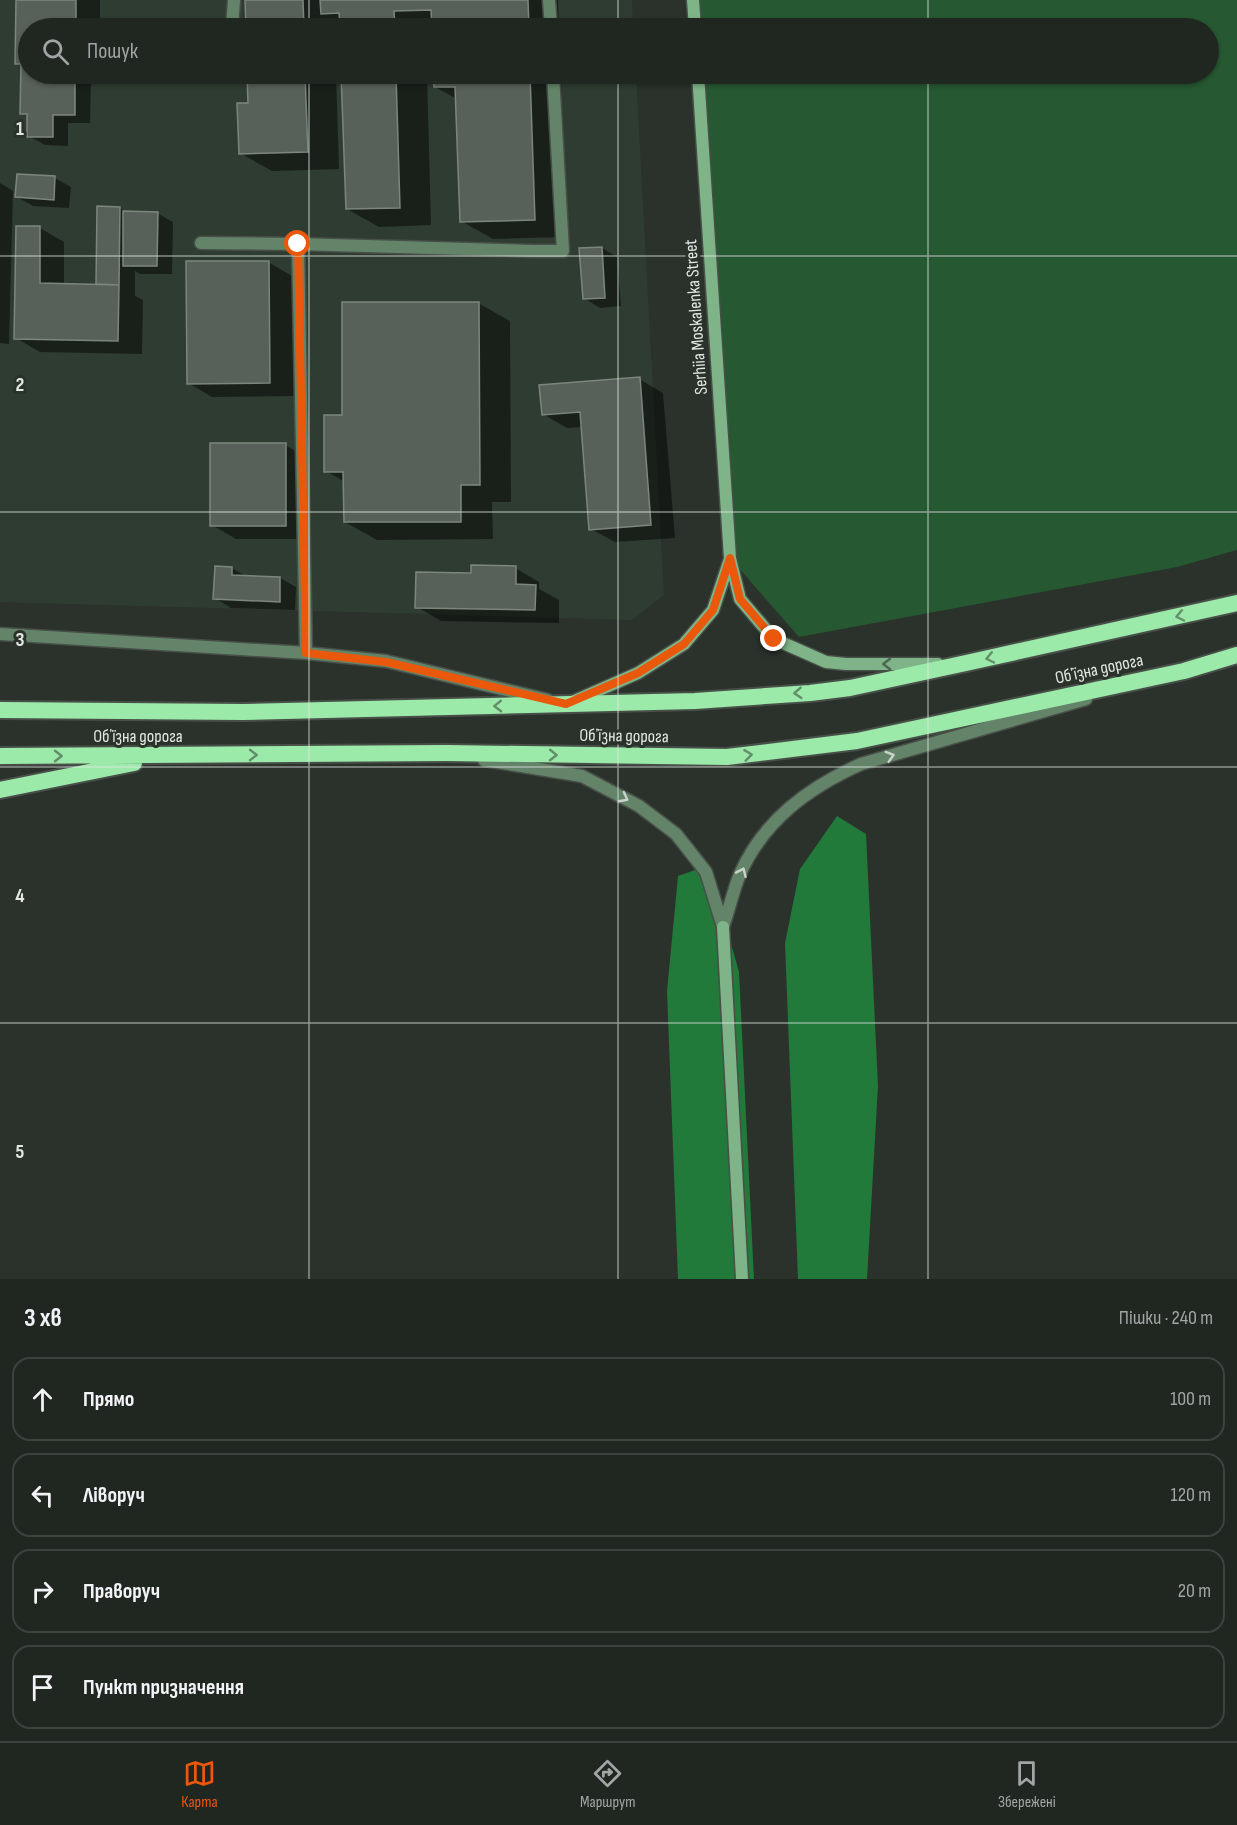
<!DOCTYPE html>
<html lang="uk">
<head>
<meta charset="utf-8">
<style>
	:root { --surface:#202620; --page:#2d322d; --text:#f1f3f6; --muted:#a2a5a5; --line:#3d433e; --accent:#ea580c }
	body { margin:0; font-family:"Sofia Sans Condensed",sans-serif; background:var(--page); color:var(--text) }
	.stop { position:absolute; width:18px; height:18px; margin:-14px; border:4px solid #ea580c; border-radius:50%; background:#fff }
	.stop.end { background:#ea580c; border-color:#fff; box-shadow:0 2px 6px #0008 }
	.list { margin:0; padding:0; list-style:none }
	h2 { display:flex; justify-content:space-between; align-items:center; height:78px; margin:0; padding:0 24px; font-size:26px }
	h2 small { font-size:20px; font-weight:400; color:var(--muted) }
	.list li { display:grid; grid-template-columns:39px 1fr auto; gap:18px; align-items:center; box-sizing:border-box; height:84px; margin:0 12px 12px; padding:0 12px; border:2px solid var(--line); border-radius:18px }
	.list b { display:block; font-size:22px; white-space:nowrap }
	.list em { font-size:20px; font-style:normal; color:var(--muted) }
	.icon { flex:none; width:33px; height:33px; fill:none; stroke:currentColor; stroke-width:2; stroke-linecap:round; stroke-linejoin:round }
	.map { position:relative; flex:none; width:1237px; height:1279px; overflow:hidden }
	.search { position:absolute; background:var(--surface); box-shadow:0 2px 4px #0004; left:18px; right:18px; top:18px; height:66px; display:flex; align-items:center; gap:15px; box-sizing:border-box; padding:0 21px; border-radius:33px; color:var(--muted); font-size:22px }
	.sheet { height:462px; background:var(--surface) }
	nav { display:flex; justify-content:space-around; align-items:center; box-sizing:border-box; height:84px; border-top:2px solid var(--line); background:var(--surface); font-size:16px; color:var(--muted) }
	nav a { display:grid; justify-items:center; gap:3px }
	nav .on { color:var(--accent) }
	.map>svg:first-child { display:block }
</style>
</head>
<body>
<div class="map">
<svg width="1237" height="1279" viewBox="0 0 1237 1279">
	<rect width="100%" height="100%" fill="#2a322b"/>
	<!-- built -->
	<path fill="#2f3c31" d="M0,0H632L633,28H28V74H636L664,595L632,620L0,602Z"/>
	<!-- green -->
	<path fill="#265831" d="M693,0H1237V550L1177,567L799,637L730,558L698,74H1208V28H695Z"/>
	<!-- forest -->
	<path fill="#21793a" d="M837,816L866,834L878,1086L867,1279H798L785,943L800,869Z
		M709,865L739,972L754,1279H678L667,991L678,876Z"/>
	<!-- shadow -->
	<path fill="#0007" d="M17,0H100V28H28V74H99V78H91L90,123H68V146L45,145L29,136V118L22,113V66L17,63Z
		M246,0H558L559,28H341V24L334,20L335,28H247Z
		M249,74H336L339,169L272,171L240,153L250,104Z
		M343,74H427L431,225L379,227L347,209Z
		M435,74H561L566,237L493,239L461,221L457,99L435,87Z
		M55,178L71,187L69,208L33,206L17,197Z
		M0,183L13,191L9,344L0,343Z
		M120,208L128,213H157L173,222L172,274H140L135,271V296L143,300L142,354L40,352L16,338L18,227L40,228L64,242V285L102,286L97,283Z
		M602,248L617,257L621,306L600,308L584,298Z
		M268,262L292,276L294,396L212,397L188,383Z
		M478,303L510,321L511,502H492L493,539L377,540L345,522V482L326,471L344,417Z
		M639,379L663,393L675,538L615,542L591,529L582,427L567,428L543,414Z
		M285,445L309,459V539H236L212,525Z
		M232,568L247,577L280,578L296,587L295,610L231,608L215,598Z
		M515,568L539,582V589L559,600V623L441,621L417,607L472,575Z"/>
	<!-- building -->
	<path fill="#586159" stroke="#7c867d" stroke-width="1.5" d="M16,0H76V28H28V64H15Z
		M245,0H303L304,28H246Z
		M320,0H528L529,28H432L431,10L394,11L395,28H340L339,13L321,14Z
		M21,64H28V74H75V115H53V137H27V114H20Z
		M247,74H305L308,152L239,154L237,103H248Z
		M341,74H396L400,208L346,209Z
		M433,74H530L535,220L460,222L455,87H434Z
		M17,174L55,176L54,200L15,197Z
		M97,206L120,207L119,285L96,284Z
		M123,211L158,212L157,266H123Z
		M16,226H40V283L119,285L118,341L14,339Z
		M602,247L605,298L583,299L579,248Z
		M186,261H269L270,383L187,384Z
		M342,302H479L480,485H461V522H344L343,472H324V415H342Z
		M640,377L651,525L589,530L580,412L542,415L539,385Z
		M210,443H286V526H210Z
		M471,565L516,566V584L536,585L535,610L415,608L416,572L471,573Z
		M215,566L232,567V575L280,577V602L213,599Z"/>
	<g fill="none" stroke-linecap="round" stroke-linejoin="round">
		<!-- service casing -->
		<g stroke="#474f48" stroke-width="15">
			<path id="service" d="M549,0L551,28
				M232,28L234,0
				M157,74H228
				M201,243L298,244L306,653
				M298,244L532,251H563L553,74
				M0,634L306,653L386,661L548,700"/>
		</g>
		<!-- tertiary casing -->
		<g stroke="#474f48" stroke-width="15">
			<path id="tertiary" d="M484,760L582,776L639,806L676,834L706,872L723,927
				M723,927C729,910 733,891 740,874C764,820 808,788 861,764L1086,699"/>
		</g>
		<!-- secondary casing -->
		<g stroke="#474f48" stroke-width="15">
			<path id="secondary" d="M693,0L695,28
				M698,74L730,558L740,599L774,639L826,662L846,664H938
				M572,702L638,673L684,644L713,610L730,559
				M723,927L742,1279"/>
		</g>
		<!-- trunk casing -->
		<g stroke="#474f48" stroke-width="20">
			<path id="trunk" d="M0,710L243,712L695,701L810,693L850,688L966,663L1237,603
				M0,756L447,753L727,757L857,741L1184,671L1237,655
				M0,790L134,763"/>
		</g>
		<!-- service -->
		<use href="#service" stroke="#638468" stroke-width="12"/>
		<!-- tertiary -->
		<use href="#tertiary" stroke="#638468" stroke-width="12"/>
		<!-- secondary -->
		<use href="#secondary" stroke="#7eb487" stroke-width="12"/>
		<!-- trunk -->
		<use href="#trunk" stroke="#9ceaa9" stroke-width="16"/>
	</g>
	<!-- one-way arrows -->
	<defs><path id="oneway-chevron" d="M-2-3.5L2.5 0L-2 3.5" fill="none" stroke-width="1.6" stroke-linecap="round" stroke-linejoin="round" transform="scale(1.5)"/></defs>
	<g stroke="#638e6a">
		<use href="#oneway-chevron" transform="translate(1180 616) rotate(168)"/>
		<use href="#oneway-chevron" transform="translate(990 658) rotate(168)"/>
		<use href="#oneway-chevron" transform="translate(798 693) rotate(176)"/>
		<use href="#oneway-chevron" transform="translate(498 706) rotate(179)"/>
		<use href="#oneway-chevron" transform="translate(253 755)"/>
		<use href="#oneway-chevron" transform="translate(553 755) rotate(1)"/>
		<use href="#oneway-chevron" transform="translate(748 755) rotate(-7)"/>
		<use href="#oneway-chevron" transform="translate(58 756)"/>
	</g>
	<use stroke="#4c6650" href="#oneway-chevron" transform="translate(887 664) rotate(180)"/>
	<g stroke="#c9d3ca">
		<use href="#oneway-chevron" transform="translate(890 756) rotate(-16)"/>
		<use href="#oneway-chevron" transform="translate(624 798) rotate(28)"/>
		<use href="#oneway-chevron" transform="translate(742 872) rotate(-66)"/>
	</g>
	<g fill="none" stroke-linecap="round" stroke-linejoin="round">
		<!-- route -->
		<path stroke="#ea580c" stroke-width="8" d="M298,244L306,653L386,662L566,704L638,673L684,644L713,610L730,558L740,599L774,639"/>
	</g>
	<!-- grid -->
	<path fill="none" stroke="#e2e7e2" stroke-width="1.5" stroke-opacity="0.55" d="M309,0V28M618,0V28M928,0V28M309,74V1279M618,74V1279M928,74V1279M0,256H1237M0,512H1237M0,767H1237M0,1023H1237"/>
	<g text-anchor="middle" dominant-baseline="central" stroke-width="6" stroke-linejoin="round" paint-order="stroke">
		<!-- street labels -->
		<g font-size="18" fill="#e2e7e2" stroke="#2a322b">
			<text transform="translate(696 317) rotate(-94)">Serhiia Moskalenka Street</text>
			<text transform="translate(1099 669) rotate(-12)">Обʼїзна дорога</text>
			<text x="138" y="736">Обʼїзна дорога</text>
			<text transform="translate(624 736) rotate(1)">Обʼїзна дорога</text>
		</g>
	</g>
	<g font-size="20" text-anchor="middle" font-weight="bold" fill="#e2e7e2" stroke="#2a322b" stroke-width="6" stroke-linejoin="round" paint-order="stroke">
		<text x="20" y="135">1</text>
		<text x="20" y="391">2</text>
		<text x="20" y="646">3</text>
		<text x="20" y="902">4</text>
		<text x="20" y="1158">5</text>
	</g>
</svg>
<div class="stop" style="left:298px;top:244px"></div>
<div class="stop end" style="left:774px;top:639px"></div>
<div class="search"><svg class="icon" aria-label="search" viewBox="0 0 24 24"><circle cx="10" cy="10" r="6"/><path d="M15 15l6 6"/></svg>Пошук</div>
</div>
<section class="sheet">
<h2>3 хв<small>Пішки · 240 m</small></h2>
<ul class="list">
<li><svg class="icon" aria-label="ahead" viewBox="0 0 24 24"><path d="M12 20V5M6 11l6-6 6 6"/></svg><div><b>Прямо</b></div><em>100 m</em></li>
<li><svg class="icon" aria-label="left" viewBox="0 0 24 24"><path d="M17 20v-9H6M10 6l-5 5 5 5"/></svg><div><b>Ліворуч</b></div><em>120 m</em></li>
<li><svg class="icon" aria-label="right" viewBox="0 0 24 24"><path d="M7 20v-9h11M14 6l5 5-5 5"/></svg><div><b>Праворуч</b></div><em>20 m</em></li>
<li><svg class="icon" aria-label="arrive" viewBox="0 0 24 24"><path d="M6 21V4h12l-3 4 3 4H6"/></svg><div><b>Пункт призначення</b></div></li>
</ul>
</section>
<nav>
<a class="on"><svg class="icon" aria-label="map" viewBox="0 0 24 24"><path d="M3 6l6-2 6 2 6-2v14l-6 2-6-2-6 2zM9 4v14M15 6v14"/></svg>Карта</a>
<a><svg class="icon" aria-label="directions" viewBox="0 0 24 24"><path d="M12 3l9 9-9 9-9-9zM9 14v-3h6M13 9l2 2-2 2"/></svg>Маршрут</a>
<a><svg class="icon" aria-label="saved" viewBox="0 0 24 24"><path d="M7 4h10v16l-5-4-5 4z"/></svg>Збережені</a>
</nav>
</body>
</html>
